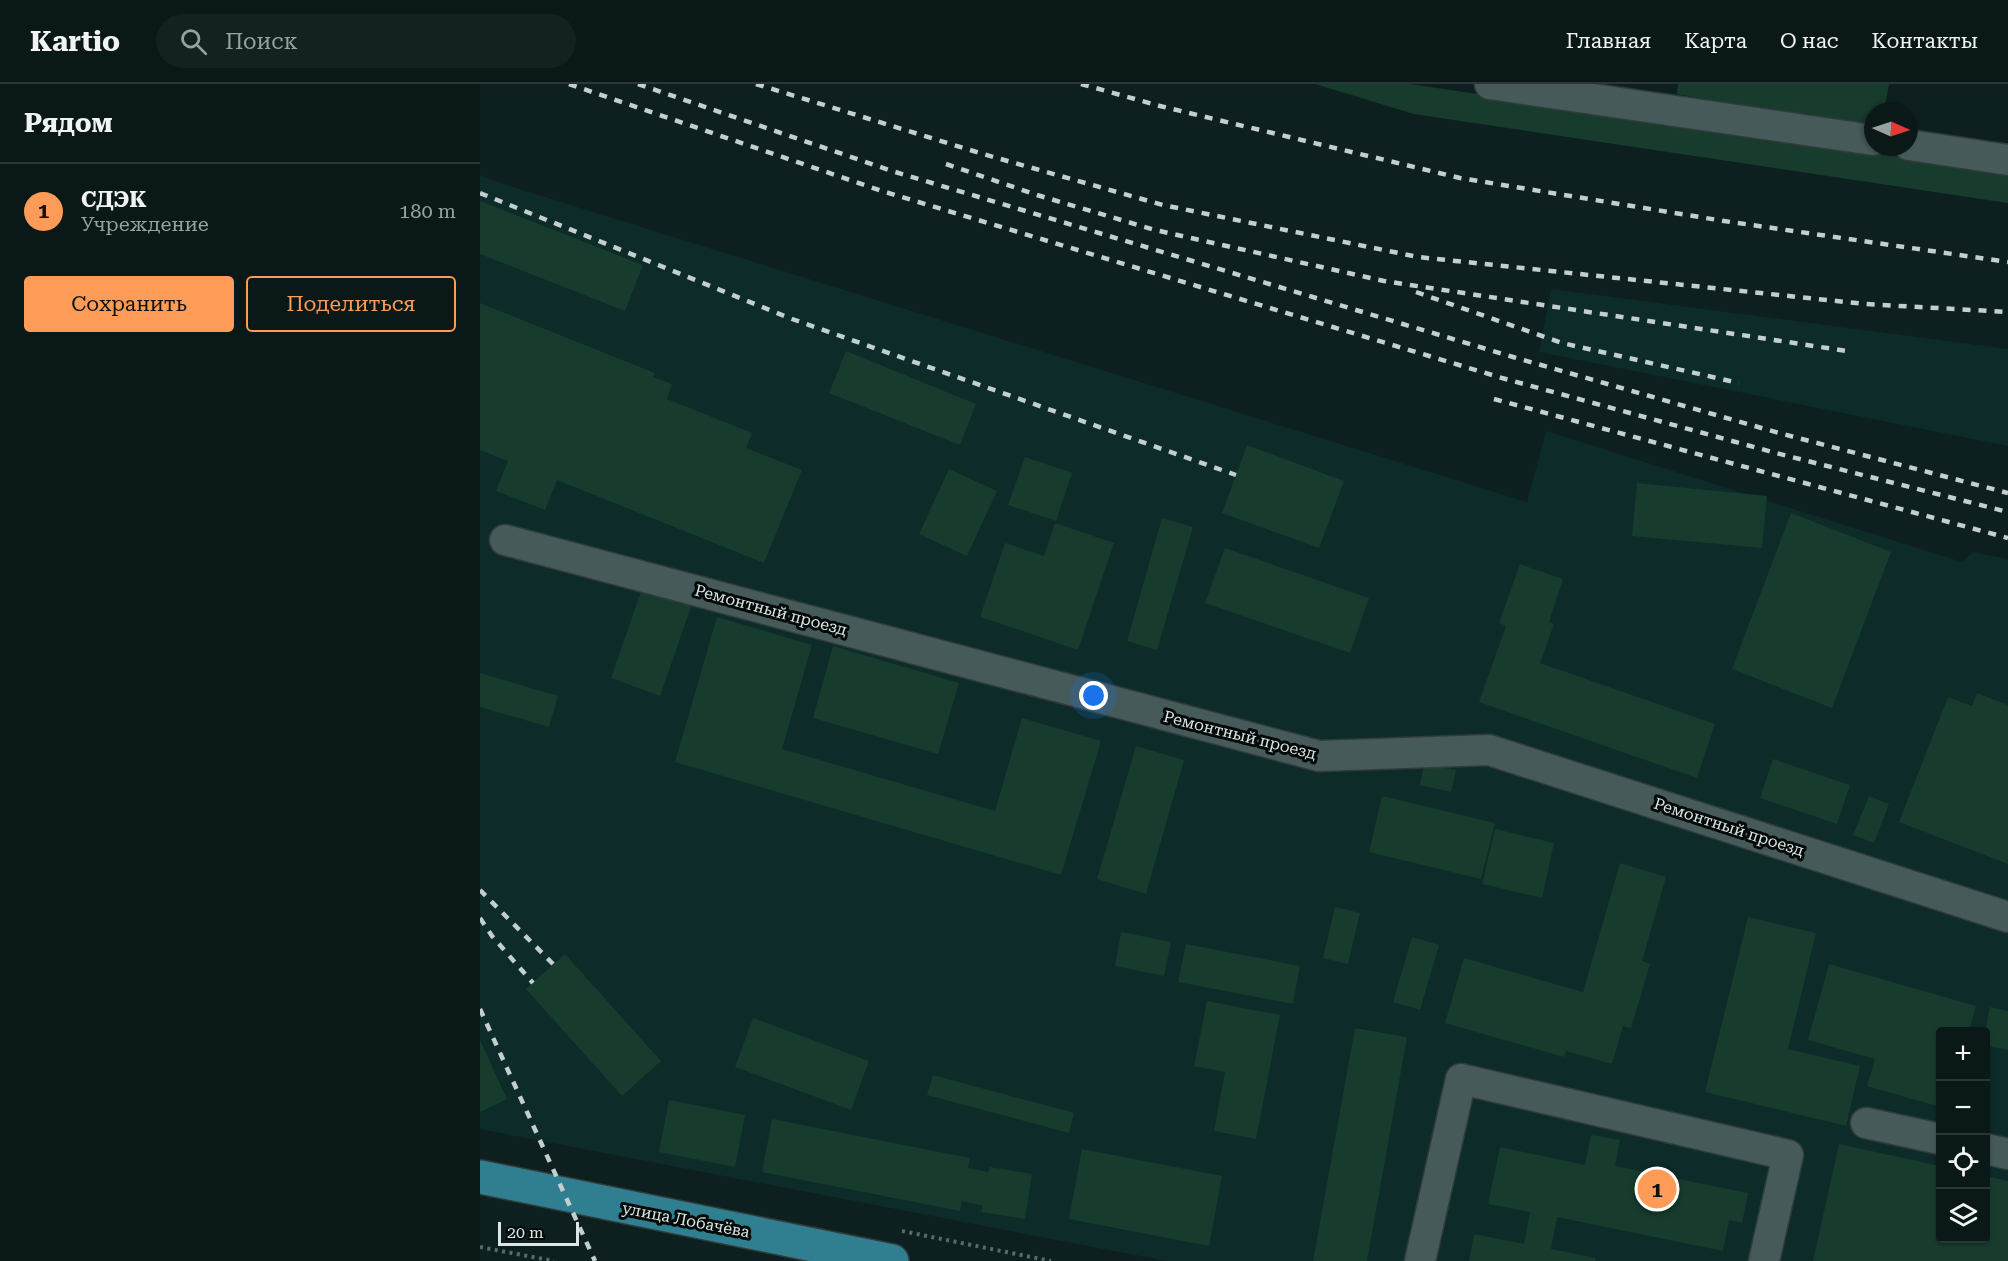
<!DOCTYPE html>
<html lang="ru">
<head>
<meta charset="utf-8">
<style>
	:root { --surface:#0a1817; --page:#132120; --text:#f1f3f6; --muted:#99a0a1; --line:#2a3736; --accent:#fe9c57 }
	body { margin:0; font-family:"Roboto Serif",serif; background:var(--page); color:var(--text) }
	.controls { position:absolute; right:18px; bottom:18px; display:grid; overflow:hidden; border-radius:6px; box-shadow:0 2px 4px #0004 }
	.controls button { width:54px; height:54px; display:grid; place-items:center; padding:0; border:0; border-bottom:2px solid var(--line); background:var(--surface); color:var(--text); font:30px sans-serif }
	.compass { position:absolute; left:1384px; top:18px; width:54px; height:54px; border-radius:50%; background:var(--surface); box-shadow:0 2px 4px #0004; rotate:93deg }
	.scale { position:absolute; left:18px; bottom:15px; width:81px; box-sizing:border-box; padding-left:6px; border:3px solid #dbe7e6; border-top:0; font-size:16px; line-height:21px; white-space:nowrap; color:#dbe7e6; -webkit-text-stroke:4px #030808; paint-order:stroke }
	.you { position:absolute; left:614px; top:612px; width:21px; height:21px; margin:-15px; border:4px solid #fff; border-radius:50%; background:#1a73e8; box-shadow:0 0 0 9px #1a73e833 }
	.badge { display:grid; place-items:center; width:39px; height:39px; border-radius:50%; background:var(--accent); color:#111; font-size:20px; font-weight:700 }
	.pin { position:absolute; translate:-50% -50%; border:3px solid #fff; box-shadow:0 2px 6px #0006 }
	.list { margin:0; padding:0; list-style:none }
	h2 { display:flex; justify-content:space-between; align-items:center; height:78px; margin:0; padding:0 24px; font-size:26px }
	h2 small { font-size:20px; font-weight:400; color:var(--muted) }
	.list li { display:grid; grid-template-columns:39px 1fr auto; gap:18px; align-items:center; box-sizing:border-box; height:96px; padding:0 24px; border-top:2px solid var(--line) }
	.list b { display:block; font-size:22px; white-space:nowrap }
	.list p { margin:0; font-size:20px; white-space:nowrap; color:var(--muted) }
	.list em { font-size:20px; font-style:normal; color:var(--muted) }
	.actions { display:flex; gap:12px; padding:18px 24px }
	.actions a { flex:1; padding:14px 0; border:2px solid var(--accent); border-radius:6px; text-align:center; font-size:21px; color:var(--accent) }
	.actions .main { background:var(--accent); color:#111 }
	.icon { flex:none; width:33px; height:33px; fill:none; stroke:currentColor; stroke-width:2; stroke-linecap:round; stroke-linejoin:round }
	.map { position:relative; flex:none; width:1528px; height:1177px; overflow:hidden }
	header { display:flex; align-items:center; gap:36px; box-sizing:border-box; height:84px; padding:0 30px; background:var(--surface); border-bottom:2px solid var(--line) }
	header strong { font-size:28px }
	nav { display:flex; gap:33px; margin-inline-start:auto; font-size:21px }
	.search { width:420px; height:54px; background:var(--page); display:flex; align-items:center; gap:15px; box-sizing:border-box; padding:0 21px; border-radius:33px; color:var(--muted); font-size:22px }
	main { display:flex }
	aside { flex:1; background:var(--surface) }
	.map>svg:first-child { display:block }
</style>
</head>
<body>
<header>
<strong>Kartio</strong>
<div class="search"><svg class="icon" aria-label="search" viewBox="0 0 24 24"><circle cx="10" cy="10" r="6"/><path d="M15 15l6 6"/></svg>Поиск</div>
<nav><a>Главная</a><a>Карта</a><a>О нас</a><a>Контакты</a></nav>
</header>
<main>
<aside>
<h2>Рядом<small></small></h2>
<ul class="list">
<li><span class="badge">1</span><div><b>СДЭК</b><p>Учреждение</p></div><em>180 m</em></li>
</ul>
<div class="actions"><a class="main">Сохранить</a><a>Поделиться</a></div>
</aside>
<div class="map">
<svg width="1528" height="1177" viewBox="0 0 1528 1177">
	<rect width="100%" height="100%" fill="#0d201f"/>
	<!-- built -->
	<path fill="#0c2b29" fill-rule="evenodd" d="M0,91L26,101L1047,418L1066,347L1482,478L1493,468L1528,475V1177H686L0,1045ZM1460,948H1506V1154H1460Z
		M1071,205L1528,265V362L1059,268Z"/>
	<!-- building -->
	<path fill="#173c2d" d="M835,0H930L1528,89V119L934,30Z
		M1198,0H1409L1404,27H1393V45L1197,10Z
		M0,117L163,181L145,227L0,170Z
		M0,219L175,289L173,293L192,300L187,315L272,349L266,364L322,386L284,479L77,396L65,426L16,407L28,377L0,366Z
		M366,267L496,320L480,361L349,309Z
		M767,361L864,397L839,464L742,429Z
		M545,373L592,389L576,437L528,421Z
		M469,385L517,407L487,472L439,450Z
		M1157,399L1287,412L1282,464L1152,452Z
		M1311,429L1411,468L1352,624L1252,585Z
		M682,434L713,443L677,566L647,557Z
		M575,439L634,459L598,566L500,533L525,459L564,472Z
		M745,464L889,514L870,569L725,519Z
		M1040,480L1083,495L1069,538L1074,540L1060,579L1235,640L1217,694L999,618L1026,542L1019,539Z
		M163,502L212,520L180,612L131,594Z
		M237,533L332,561L302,665L515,727L542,634L621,657L581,791L195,678Z
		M353,562L479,599L458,670L333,634Z
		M0,589L78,612L69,643L0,623Z
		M1497,609L1528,621V780L1419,738L1468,613L1492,622Z
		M656,662L704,676L666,810L617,795Z
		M1293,675L1370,701L1357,740L1280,714Z
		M944,680L976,686L971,708L940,701Z
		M902,712L1015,739L1001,795L889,768Z
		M1389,712L1409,720L1394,759L1373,751Z
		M1015,745L1074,759L1062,814L1002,800Z
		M1140,779L1186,793L1162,877L1170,880L1151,944L1143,942L1132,980L1086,967L1084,973L965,939L984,874L1103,908Z
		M855,823L880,829L868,880L843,874Z
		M1268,833L1336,849L1308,965L1380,982L1366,1042L1225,1008Z
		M641,848L691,858L684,892L635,882Z
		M932,853L959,861L940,926L913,918Z
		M706,860L820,882L813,920L698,898Z
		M85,870L181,977L142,1012L46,905Z
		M1349,880L1496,922L1489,948H1460V1023L1387,1002L1395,975L1328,956Z
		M727,917L800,931L776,1055L734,1047L745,988L714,982Z
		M1510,923L1528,927V966L1506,961L1505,948Z
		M273,934L389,977L371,1026L255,983Z
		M875,944L927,953L887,1177H833Z
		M0,956L27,1015L0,1028Z
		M453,991L594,1029L589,1049L447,1011Z
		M189,1016L265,1031L255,1083L179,1068Z
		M292,1035L490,1074L488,1084L508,1088L510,1083L552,1090L545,1135L501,1128L503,1122L482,1117L480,1127L282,1088Z
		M1111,1051L1140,1056L1135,1082L1268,1109L1262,1139L1249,1136L1243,1167L1077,1133L1071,1165L1116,1174L1115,1177H989L994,1150L1044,1160L1050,1128L1008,1120L1020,1063L1105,1081Z
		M1359,1060L1460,1082L1461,1155H1506V1092L1528,1097V1177H1333Z
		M602,1065L742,1092L729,1162L589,1135Z"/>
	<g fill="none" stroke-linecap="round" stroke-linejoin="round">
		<!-- minor casing -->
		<g stroke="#303b3a" stroke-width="33">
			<path id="minor" d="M1010,0L1393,56
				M1429,61L1528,76
				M25,456L839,672L1009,666L1528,833
				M1386,1039L1460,1055
				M1506,1065L1528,1070
				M940,1177L981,995L1308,1071L1284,1177"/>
		</g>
		<!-- major casing -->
		<g stroke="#303b3a" stroke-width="36">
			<path id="major" d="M0,1093L412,1177"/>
		</g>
		<!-- path -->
		<path stroke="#5a6a69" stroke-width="4" stroke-dasharray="3 4.5" stroke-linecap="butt" d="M422,1147L571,1177
			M0,1163L74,1177"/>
		<!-- minor -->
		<use href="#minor" stroke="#455a59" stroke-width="30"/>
		<!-- major -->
		<use href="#major" stroke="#2f7f90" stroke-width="33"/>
		<!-- rail -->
		<path stroke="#c2cfce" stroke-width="4.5" stroke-dasharray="8 8" stroke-linecap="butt" d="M89,0L402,107L1022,294L1296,369L1528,428
			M158,0L412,87L1033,273L1299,349L1528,409
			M276,0L503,70L683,121L938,173L1385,220L1528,228
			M601,0L680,22L980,94L1244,137L1528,178
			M466,80L557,111L675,146L904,197L1367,267
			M0,109L312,235L756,391
			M936,208L1082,259L1259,299
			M1014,315L1528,454
			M0,806L74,881
			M0,834L12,852L53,899
			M0,925L115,1177"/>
	</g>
	<g text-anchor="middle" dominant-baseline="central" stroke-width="6" stroke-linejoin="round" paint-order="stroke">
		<!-- street labels -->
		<g font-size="16" fill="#dbe7e6" stroke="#030808">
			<text transform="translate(291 526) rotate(15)">Ремонтный проезд</text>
			<text transform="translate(760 651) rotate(14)">Ремонтный проезд</text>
			<text transform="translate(1249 743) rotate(18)">Ремонтный проезд</text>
			<text transform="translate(206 1136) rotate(11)">улица Лобачёва</text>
		</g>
	</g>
</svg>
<div class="controls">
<button>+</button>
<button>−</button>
<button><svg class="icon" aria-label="locate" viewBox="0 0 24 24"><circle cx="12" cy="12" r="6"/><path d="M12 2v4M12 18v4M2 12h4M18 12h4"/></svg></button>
<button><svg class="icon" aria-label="layers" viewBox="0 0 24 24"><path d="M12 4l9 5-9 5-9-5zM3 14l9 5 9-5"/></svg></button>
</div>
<svg class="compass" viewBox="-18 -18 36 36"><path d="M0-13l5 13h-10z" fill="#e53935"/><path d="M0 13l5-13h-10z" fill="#99a0a1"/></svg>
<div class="scale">20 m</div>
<div class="you"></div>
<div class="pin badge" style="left:1177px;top:1105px">1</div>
</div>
</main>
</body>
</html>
